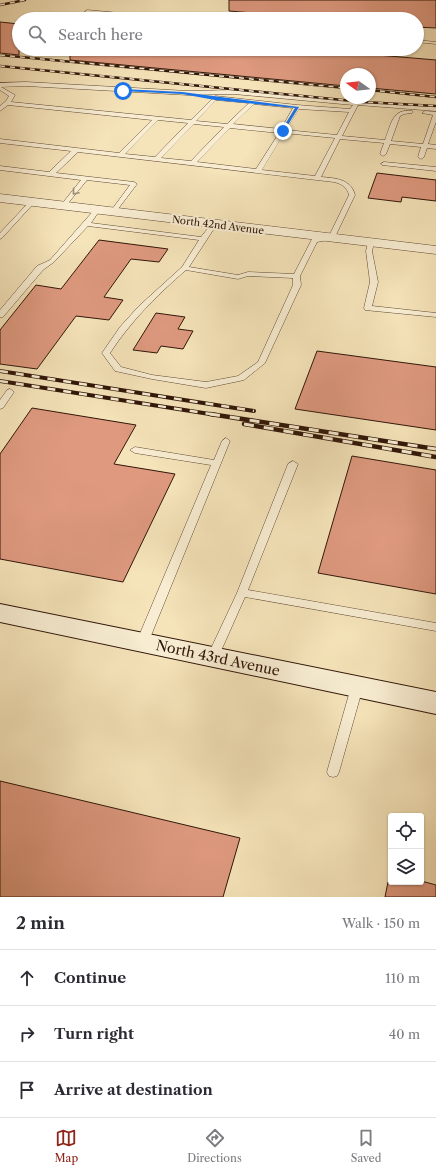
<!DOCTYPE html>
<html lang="en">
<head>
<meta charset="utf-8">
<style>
	:root { --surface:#fff; --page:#f2f2f3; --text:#2b2b33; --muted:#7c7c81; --line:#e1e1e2; --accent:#8f2418 }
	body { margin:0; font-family:"Libre Caslon Text",serif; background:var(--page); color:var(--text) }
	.controls { position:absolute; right:12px; bottom:12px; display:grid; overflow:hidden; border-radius:4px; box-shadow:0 1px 3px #0004 }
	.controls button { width:36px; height:36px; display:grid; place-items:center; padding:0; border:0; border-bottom:1px solid var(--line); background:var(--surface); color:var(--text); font:20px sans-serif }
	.compass { position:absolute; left:340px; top:68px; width:36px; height:36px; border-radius:50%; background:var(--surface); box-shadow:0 1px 3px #0004; rotate:285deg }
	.stop { position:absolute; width:12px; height:12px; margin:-9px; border:3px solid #1a73e8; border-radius:50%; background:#fff }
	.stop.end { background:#1a73e8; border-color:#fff; box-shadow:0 1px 4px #0008 }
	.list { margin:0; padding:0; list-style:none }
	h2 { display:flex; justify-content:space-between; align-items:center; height:52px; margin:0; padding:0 16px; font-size:17px }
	h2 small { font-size:13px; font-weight:400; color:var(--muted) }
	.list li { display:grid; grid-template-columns:26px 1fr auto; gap:12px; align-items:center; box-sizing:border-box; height:56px; padding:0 16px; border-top:1px solid var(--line) }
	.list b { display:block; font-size:15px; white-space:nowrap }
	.list em { font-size:13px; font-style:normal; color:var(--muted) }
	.icon { flex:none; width:22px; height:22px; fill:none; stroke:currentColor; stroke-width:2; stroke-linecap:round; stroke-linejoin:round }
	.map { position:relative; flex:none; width:436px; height:897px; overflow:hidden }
	.search { position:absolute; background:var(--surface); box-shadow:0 1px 3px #0004; left:12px; right:12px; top:12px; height:44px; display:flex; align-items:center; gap:10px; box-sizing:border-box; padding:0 14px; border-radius:22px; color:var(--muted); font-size:15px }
	.sheet { height:220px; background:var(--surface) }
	nav { display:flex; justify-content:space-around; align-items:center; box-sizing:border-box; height:56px; border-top:1px solid var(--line); background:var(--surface); font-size:11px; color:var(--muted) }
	nav a { display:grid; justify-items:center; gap:2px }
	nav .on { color:var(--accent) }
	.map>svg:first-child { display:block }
</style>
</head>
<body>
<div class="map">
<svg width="436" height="897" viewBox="0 0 436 897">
	<rect width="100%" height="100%" fill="#f5e3b9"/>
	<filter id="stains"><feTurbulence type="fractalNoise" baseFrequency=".005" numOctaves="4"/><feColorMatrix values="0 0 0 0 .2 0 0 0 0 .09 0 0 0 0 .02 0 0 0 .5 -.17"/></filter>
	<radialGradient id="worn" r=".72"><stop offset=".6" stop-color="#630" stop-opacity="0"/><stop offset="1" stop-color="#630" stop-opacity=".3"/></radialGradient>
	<!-- building -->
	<path fill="#de997f" stroke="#301608" d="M229,0H436V28L417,27V19H323L229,11Z
		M0,22L19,24V55L0,53Z
		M70,49H307L436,60V94L370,88V74H346V86L70,60Z
		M377,173L436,180V201L402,197L401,202L368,198Z
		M99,240L168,249L159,262L131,259L104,297L123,300L109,320L76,316L37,369L0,364V330L36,285L61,289Z
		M156,313L185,317L178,329L193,331L183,349L161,346L157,353L133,350Z
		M317,351L436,367V430L295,409Z
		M32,408L136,425L114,464L175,474L123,582L0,559V454Z
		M352,456L436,470V594L318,573Z
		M0,781L240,838L223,897H0Z
		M388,882H425L436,885V897H385Z"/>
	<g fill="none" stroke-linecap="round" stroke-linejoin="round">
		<!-- lane casing -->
		<g stroke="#614934" stroke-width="1">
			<path id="lane" d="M87,10L173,18L175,19H158L85,12Z
				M417,40L436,42V44L417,42Z
				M26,82L188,91L234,90L386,104L436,107V111L358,105L342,136L385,140C391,125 392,108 412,111V113L404,114L400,116L391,141L423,144L433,115L422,113L425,111L436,112V122L428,144L436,145V149L427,148L424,157L421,159L418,157L421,147L390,144L386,154L383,156L380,154L384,143L340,139L321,177C335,178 351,179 355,195L334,239L317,242L300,276L301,285L265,363L244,380L206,388L152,379L115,371L102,353L120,327L139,306L182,267L199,240L88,226L54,262L43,270L3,317H0V310L37,266L50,260L95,209L100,210L91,223L201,237L212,223H216L217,224L189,267L238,275L248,272L294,274L312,239L329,236L349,195C347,187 342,184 334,182L78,152L56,173L134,182L137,184L115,213L110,212L130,185L87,180L65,207H61V205L81,180L0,170V166L49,172L71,151L0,143V139L119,153L152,120L8,105L0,111V106L6,101L9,96L0,90V83ZM26,86L188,95L234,94L353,105L350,109L297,105L215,96L191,120L11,102L15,95L1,87ZM216,100L249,103L227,124L196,121ZM254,104L293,108L281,129L233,124ZM299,109L349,112L337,135L286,130ZM158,120L188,123L155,157L125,154ZM194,124L224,127L191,161L161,158ZM230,128L279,133L256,169L197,162ZM284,133L335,138L315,176L262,170ZM186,270L238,279L248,276L293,278V285L258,362L238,376L206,382L152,375L121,367L110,353C131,321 157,295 186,270Z
				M384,162L436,167V171L382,165L381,164Z
				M32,200L34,201V203L2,238L0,239V233L30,201Z
				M371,241L374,243L372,251L378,282L372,306L436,313V317L365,310L364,308L370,282L366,251L368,243Z
				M10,389L14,392L3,408L0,409V400L7,390Z
				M226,438L230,441L148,643L146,646L142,647L138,646L136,643L211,465L135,453L130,450L135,447L214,460L222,441Z
				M293,461L298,464L248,590L436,623V631L245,597L217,660L213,661L209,660L207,657L237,593L288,464Z
				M357,683L361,684L363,687L339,772L337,776L333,777L329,776L327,772L351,687L353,684Z"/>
		</g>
		<!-- street casing -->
		<g stroke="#614934" stroke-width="1">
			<path id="street" d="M0,194L436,246V254L0,202Z"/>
		</g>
		<!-- secondary casing -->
		<g stroke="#301608" stroke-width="2">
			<path id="secondary" d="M0,604L436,692V714L0,622Z"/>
		</g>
		<!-- lane -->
		<use href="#lane" fill="#f8edd2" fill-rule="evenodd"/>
		<!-- street -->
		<use href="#street" fill="#f8edd2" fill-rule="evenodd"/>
		<!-- secondary -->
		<use href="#secondary" fill="#f8edd2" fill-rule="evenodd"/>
		<!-- rail-far2 casing -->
		<g stroke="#301608" stroke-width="2.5">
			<path id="rail-far2" d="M0,5L25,0
				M0,55L346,88
				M0,66L363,102L436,106
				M370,90L436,97"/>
		</g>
		<!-- rail-far1 casing -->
		<g stroke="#301608" stroke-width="4">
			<path id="rail-far1" d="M0,371L254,411
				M0,381L216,415"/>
		</g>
		<!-- rail casing -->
		<g stroke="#301608" stroke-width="4.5">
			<path id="rail" d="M210,414L436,449
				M244,424L436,457"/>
		</g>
		<!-- rail-far2 -->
		<use href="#rail-far2" stroke="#f8edd2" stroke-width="1.5" stroke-dasharray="5" stroke-linecap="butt"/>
		<!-- rail-far1 -->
		<use href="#rail-far1" stroke="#f8edd2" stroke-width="2.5" stroke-dasharray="8" stroke-linecap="butt"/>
		<!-- rail -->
		<use href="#rail" stroke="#f8edd2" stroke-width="3" stroke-dasharray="10" stroke-linecap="butt"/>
	</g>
	<!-- one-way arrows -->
	<defs><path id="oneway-chevron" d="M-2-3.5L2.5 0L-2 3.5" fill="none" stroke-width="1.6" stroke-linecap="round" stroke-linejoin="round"/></defs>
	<use stroke="#9e8c77" href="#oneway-chevron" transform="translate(75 192) rotate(130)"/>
	<!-- route -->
	<path fill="#1a73e8" d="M123,89L182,92L299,107L283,133L281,131L295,108L215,100L182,94L122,91Z"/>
	<g text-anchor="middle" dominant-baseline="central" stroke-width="4" stroke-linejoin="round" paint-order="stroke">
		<!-- far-street labels -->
		<g font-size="10" fill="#301608" stroke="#f8edd2">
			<text transform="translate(218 225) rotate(7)">North 42nd Avenue</text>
		</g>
		<!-- near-street labels -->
		<g font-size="14" fill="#301608" stroke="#f8edd2">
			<text transform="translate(218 658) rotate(12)">North 43rd Avenue</text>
		</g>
	</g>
	<rect width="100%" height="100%" filter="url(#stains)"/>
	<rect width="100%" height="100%" fill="url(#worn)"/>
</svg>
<div class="controls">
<button><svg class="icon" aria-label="locate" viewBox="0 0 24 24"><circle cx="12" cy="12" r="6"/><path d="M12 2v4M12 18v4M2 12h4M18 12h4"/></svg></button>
<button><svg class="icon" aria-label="layers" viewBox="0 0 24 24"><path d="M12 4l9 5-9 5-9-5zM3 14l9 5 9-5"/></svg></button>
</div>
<svg class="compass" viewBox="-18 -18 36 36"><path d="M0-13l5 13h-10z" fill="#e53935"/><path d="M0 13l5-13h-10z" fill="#7c7c81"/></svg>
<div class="stop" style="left:123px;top:91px"></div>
<div class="stop end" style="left:283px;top:131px"></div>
<div class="search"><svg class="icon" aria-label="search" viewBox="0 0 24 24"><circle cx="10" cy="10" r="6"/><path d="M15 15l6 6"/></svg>Search here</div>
</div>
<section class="sheet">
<h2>2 min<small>Walk · 150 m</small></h2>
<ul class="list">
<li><svg class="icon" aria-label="ahead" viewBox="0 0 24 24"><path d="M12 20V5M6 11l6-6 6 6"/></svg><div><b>Continue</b></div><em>110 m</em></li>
<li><svg class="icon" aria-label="right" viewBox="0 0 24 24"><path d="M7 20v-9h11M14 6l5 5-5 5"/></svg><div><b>Turn right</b></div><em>40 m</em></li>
<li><svg class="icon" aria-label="arrive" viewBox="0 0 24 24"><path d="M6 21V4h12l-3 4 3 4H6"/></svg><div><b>Arrive at destination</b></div></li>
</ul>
</section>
<nav>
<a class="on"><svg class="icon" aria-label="map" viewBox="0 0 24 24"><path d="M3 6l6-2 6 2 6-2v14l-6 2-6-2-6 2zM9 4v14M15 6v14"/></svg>Map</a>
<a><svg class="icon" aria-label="directions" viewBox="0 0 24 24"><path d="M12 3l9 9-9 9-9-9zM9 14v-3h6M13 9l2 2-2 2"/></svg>Directions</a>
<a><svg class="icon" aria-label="saved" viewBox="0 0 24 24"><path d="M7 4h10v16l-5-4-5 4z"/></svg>Saved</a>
</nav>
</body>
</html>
